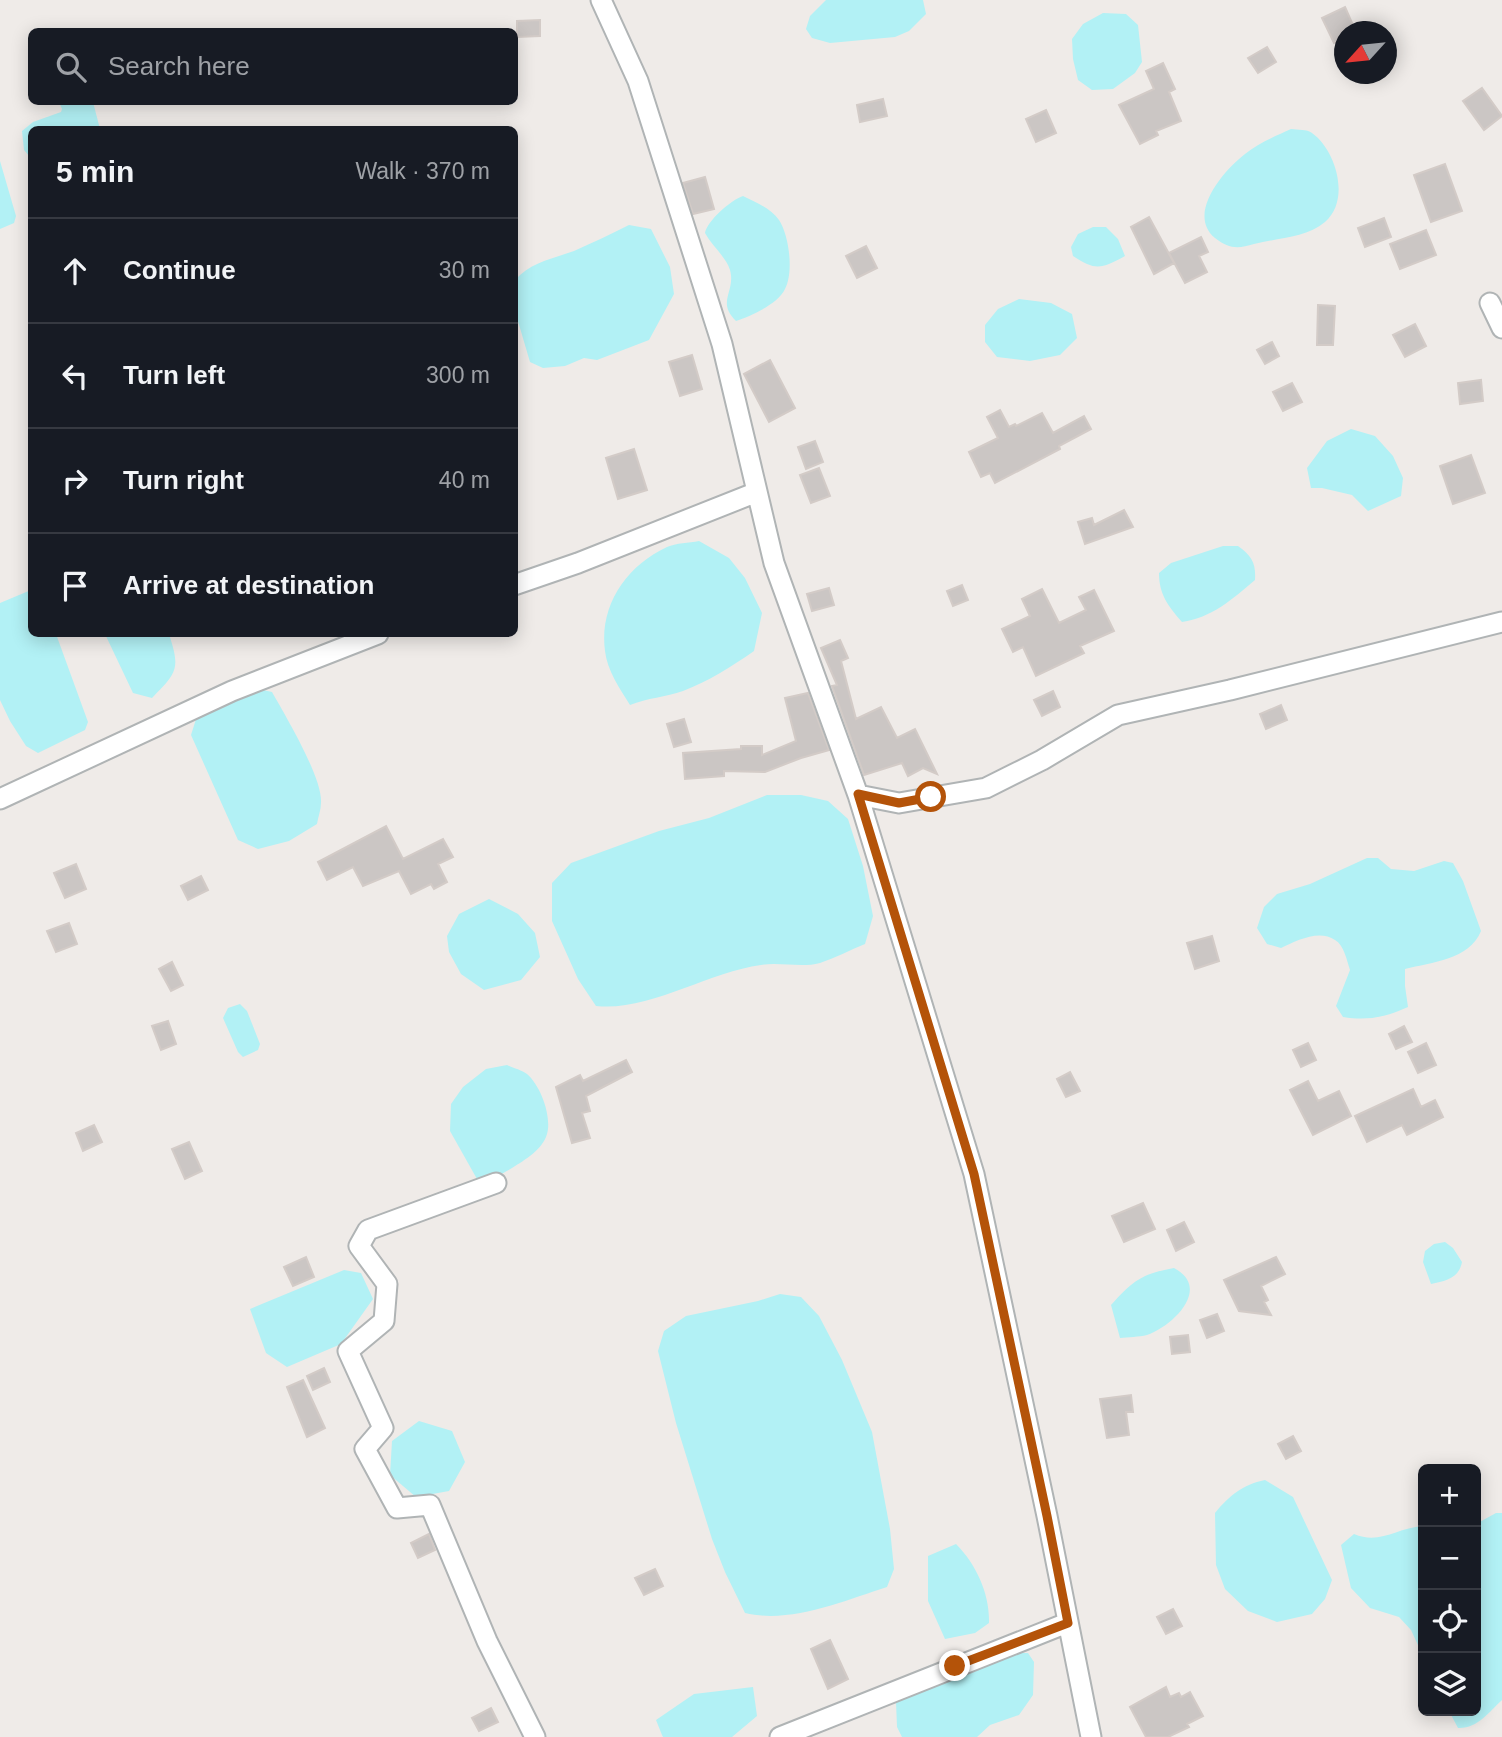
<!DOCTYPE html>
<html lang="en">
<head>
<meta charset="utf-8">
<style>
	:root { --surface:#171b24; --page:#242831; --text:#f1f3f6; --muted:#9ea1a6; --line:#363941 }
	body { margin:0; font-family:Arial,sans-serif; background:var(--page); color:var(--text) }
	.controls { position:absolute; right:21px; bottom:21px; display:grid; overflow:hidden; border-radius:10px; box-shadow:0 4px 18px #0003 }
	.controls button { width:63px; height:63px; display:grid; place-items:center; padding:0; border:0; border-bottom:2px solid var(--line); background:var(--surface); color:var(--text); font:35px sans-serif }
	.compass { position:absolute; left:1334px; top:21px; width:63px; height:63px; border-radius:50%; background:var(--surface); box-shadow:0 4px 18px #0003; rotate:243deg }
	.stop { position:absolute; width:21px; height:21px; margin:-16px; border:5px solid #b45309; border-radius:50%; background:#fff }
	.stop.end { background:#b45309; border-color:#fff; box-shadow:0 2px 7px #0008 }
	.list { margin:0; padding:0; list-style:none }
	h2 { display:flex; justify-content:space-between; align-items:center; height:91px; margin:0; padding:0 28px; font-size:30px }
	h2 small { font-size:23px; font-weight:400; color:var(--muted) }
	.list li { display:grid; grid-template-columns:46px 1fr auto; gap:21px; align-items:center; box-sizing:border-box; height:105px; padding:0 28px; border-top:2px solid var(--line) }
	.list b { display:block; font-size:26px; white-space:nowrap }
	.list em { font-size:23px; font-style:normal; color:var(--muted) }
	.icon { flex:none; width:38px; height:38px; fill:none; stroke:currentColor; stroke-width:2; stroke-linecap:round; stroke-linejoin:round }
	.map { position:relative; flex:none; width:1502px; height:1737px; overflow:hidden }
	.search { position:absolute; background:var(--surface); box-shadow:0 4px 18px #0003; left:28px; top:28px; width:490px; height:77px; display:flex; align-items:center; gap:18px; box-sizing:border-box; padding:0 24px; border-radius:10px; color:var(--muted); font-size:26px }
	.panel { position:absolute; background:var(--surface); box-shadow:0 4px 18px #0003; left:28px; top:126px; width:490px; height:511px; border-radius:10px }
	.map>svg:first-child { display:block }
</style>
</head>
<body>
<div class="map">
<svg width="1502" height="1737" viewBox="0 0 1502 1737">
	<rect width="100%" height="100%" fill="#efebe8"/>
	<!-- water -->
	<path fill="#b2f1f5" d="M826,0H923L926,14L909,31L895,37L830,43L812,38L806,29L810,16Z
		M1103,13L1126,14L1138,25L1142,62L1135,73L1113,89L1092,90L1078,80L1073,59L1072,39L1083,24Z
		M59,102H93L100,129L32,130L31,157L29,156L24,150L22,131L33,122L61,112L62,109Z
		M1291,129C1298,130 1307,129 1312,133C1336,150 1351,200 1325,222C1306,238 1277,238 1254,244C1238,249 1229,249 1215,238C1186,214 1224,170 1245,154C1258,143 1276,136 1291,129Z
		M0,161L16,216L14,223L0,229Z
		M743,196C755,202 771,208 779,220C789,235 794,272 785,289C778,304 751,316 736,321C716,302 736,292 730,270C726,257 712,246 705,233C707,221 731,200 743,196Z
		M629,225L651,229L670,267L674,294L649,340L597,360L584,358L565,366L543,368L530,362L515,311V280C531,262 552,259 574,251C592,243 611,234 629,225Z
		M1093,227H1106L1118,239L1125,256C1101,269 1096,271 1073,256L1071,247L1078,234Z
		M1019,299L1051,303L1072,314L1077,338L1060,355L1030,361L997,357L985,342V325L998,309Z
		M1351,429L1375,436L1393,456L1403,478L1401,496L1368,511L1352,495L1322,488H1311L1307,468L1327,441Z
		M699,541L729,558L745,578L762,613L754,651C731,667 709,681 683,691C666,697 647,698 630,705C620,689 607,670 605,651C599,606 626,566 667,547C676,543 689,543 699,541Z
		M1223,546H1238C1252,556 1256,563 1255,580C1233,599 1211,618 1182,622C1168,606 1159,594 1159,573L1171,563Z
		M31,590L32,634H56L88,722L85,730L38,753L26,746L10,721L0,700V603Z
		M105,634H169C180,668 178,672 152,698L133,693Z
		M263,690L272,692C285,715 323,778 321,803C321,810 318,817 317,824L289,841L258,849L238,840L191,735L197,716L205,710Z
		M767,795H801L828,801L848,819L863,866L873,916L865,944C850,950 835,958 820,963C802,968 780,962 761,965C708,972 648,1012 596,1006L578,979L552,921V883L571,863L659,831L709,818Z
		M1367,858H1378L1391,869L1414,871L1444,861L1453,863L1463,881L1481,931C1469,960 1432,962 1405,969V986L1408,1007C1386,1017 1368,1021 1343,1017L1336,1006L1350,970C1347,961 1344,945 1335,940C1319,929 1296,941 1281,948L1267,944L1257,928L1264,907L1277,894L1310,884Z
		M489,899L518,914L535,933L540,957L521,980L484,990L461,974L449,952L447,936L459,914Z
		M240,1004L247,1011L260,1044L258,1050L243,1057L238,1052L223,1018L228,1008Z
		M507,1065C513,1068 522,1070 527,1074C541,1086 552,1117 547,1134C543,1149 525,1160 512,1168C500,1175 492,1180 477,1179L450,1131L451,1104L463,1087L486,1069Z
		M1445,1242L1453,1248L1462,1262C1459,1278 1446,1281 1431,1284L1423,1262L1425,1251L1434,1244Z
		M1174,1268C1212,1288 1173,1326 1147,1335C1139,1337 1128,1337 1120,1338L1111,1305C1133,1281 1141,1274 1174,1268Z
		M344,1270L361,1273L373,1299L341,1344L287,1367L266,1353L250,1309Z
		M780,1294L801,1297L819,1316L842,1360L872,1432L890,1529L894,1569L887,1587C843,1601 791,1624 745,1613L725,1572L712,1539L676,1423L658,1351L664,1331L686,1316L758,1301Z
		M419,1421L452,1431L465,1462L449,1491L416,1497L390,1475L392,1441Z
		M1265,1480L1293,1497L1332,1580L1325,1599L1312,1614L1277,1622L1248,1611L1225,1589L1216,1565L1215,1513C1230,1495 1242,1485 1265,1480Z
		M1496,1513H1502V1700C1489,1712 1477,1729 1458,1728L1449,1711H1476V1524Z
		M1423,1526V1656L1411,1630L1399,1617L1370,1608L1351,1588L1341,1545L1354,1534C1380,1545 1396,1528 1423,1526Z
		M956,1544C976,1564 990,1594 989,1623L975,1633L945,1639L928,1601V1556Z
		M1010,1653H1028L1034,1662L1033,1695L1019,1715L990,1725L977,1737H902L897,1727L896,1702Z
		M753,1687L757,1716L732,1737H663L662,1735L656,1720L694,1694Z"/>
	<!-- building -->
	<path fill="#cbc6c4" stroke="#d3cbc7" stroke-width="2" d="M1345,7L1356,32H1345V38L1334,43L1322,18Z
		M540,20V36L517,37V21Z
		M1267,47L1276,62L1258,73L1248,58Z
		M1163,63L1175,89L1169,92L1181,121L1156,131L1158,135L1140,144L1119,105L1154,89L1146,71Z
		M1482,88L1502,116L1484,130L1463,101Z
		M883,99L887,116L860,122L857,105Z
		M1046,110L1056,133L1036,142L1026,119Z
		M1445,164L1462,211L1431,222L1414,175Z
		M705,177L714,209L693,214L683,183Z
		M1149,217L1174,263L1154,274L1131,227Z
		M1384,218L1391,237L1365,247L1358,228Z
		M1426,230L1436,255L1400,269L1390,244Z
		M1201,237L1208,252L1199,256L1207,272L1185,283L1169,253Z
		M866,246L877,268L857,278L846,256Z
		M1318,305L1335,306L1333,345H1317Z
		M1415,324L1426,346L1405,357L1393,335Z
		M1272,342L1279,356L1265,364L1257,350Z
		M692,355L702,389L680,396L669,362Z
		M770,360L795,408L769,422L744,374Z
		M1481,380L1483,401L1460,404L1458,383Z
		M1292,383L1302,402L1283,411L1273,392Z
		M1000,410L1009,427L1015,424L1016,426L1042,413L1053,433L1084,416L1091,429L1059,446L1060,449L995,483L990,473L981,477L969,452L998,438L987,417Z
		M815,441L823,462L806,469L798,447Z
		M634,449L647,490L618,499L606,458Z
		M1471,455L1485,493L1453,504L1440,466Z
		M819,468L830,496L811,503L800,475Z
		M1124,510L1133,527L1085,544L1078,522L1092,518L1094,525Z
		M962,585L968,600L953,606L947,591Z
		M829,588L834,605L812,611L807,594Z
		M1042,589L1059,623L1086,610L1079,597L1094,590L1114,631L1080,646L1084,653L1036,676L1023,647L1013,652L1002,629L1030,616L1022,599Z
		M840,640L848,658L841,661L856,719L881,707L897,738L915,729L937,774L923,768L908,776L902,763L864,775L832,686L837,685L821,648Z
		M1053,691L1060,707L1042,716L1034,700Z
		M808,693L829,750L801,758L765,772L724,771V776L685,779L683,753L741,749V746H762V755L796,741L785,698Z
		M1281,705L1287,720L1266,729L1260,714Z
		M684,719L691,742L674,747L667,724Z
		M386,826L403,859L443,839L453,857L438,864L447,882L434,889L431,884L411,894L399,871L363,886L353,867L327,880L318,862Z
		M76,864L86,889L65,898L54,873Z
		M201,876L208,890L188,900L181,886Z
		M69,923L77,944L56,952L47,931Z
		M1212,936L1219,961L1195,969L1187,943Z
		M172,962L183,985L171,991L159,969Z
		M168,1021L176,1044L161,1050L152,1026Z
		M1404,1026L1412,1042L1396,1049L1389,1034Z
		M1308,1043L1316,1060L1301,1067L1293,1050Z
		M1426,1043L1436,1065L1418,1073L1408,1052Z
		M626,1060L632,1072L586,1096L590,1111L582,1113L590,1138L572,1143L556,1087L580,1075L583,1081Z
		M1070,1072L1080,1091L1066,1097L1057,1079Z
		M1308,1081L1318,1101L1339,1091L1351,1116L1313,1135L1290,1090Z
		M1413,1089L1421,1107L1435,1100L1443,1117L1407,1135L1402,1125L1367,1142L1355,1116Z
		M94,1125L102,1142L83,1151L76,1133Z
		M189,1142L202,1171L185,1179L172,1149Z
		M1143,1203L1155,1229L1124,1242L1112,1216Z
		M1184,1222L1194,1242L1176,1251L1167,1230Z
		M306,1257L314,1277L293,1286L284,1267Z
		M1276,1257L1285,1274L1261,1286L1268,1300L1264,1302L1271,1315L1239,1311L1224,1280Z
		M1217,1314L1224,1331L1207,1338L1200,1320Z
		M1188,1335L1190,1352L1172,1354L1170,1337Z
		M324,1368L330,1382L313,1390L307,1376Z
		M303,1380L325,1428L307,1437L287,1387Z
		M1131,1395L1133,1412H1126L1129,1435L1107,1438L1100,1399Z
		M1293,1436L1301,1451L1286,1459L1278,1444Z
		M429,1534L435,1550L418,1558L411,1543Z
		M655,1569L663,1586L644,1595L635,1578Z
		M1173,1609L1182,1626L1166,1634L1157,1617Z
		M830,1640L848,1679L828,1689L811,1649Z
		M1166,1687L1170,1697L1179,1693L1181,1697L1190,1692L1203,1716L1187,1724L1189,1727L1168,1737H1146L1130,1707Z
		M491,1708L498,1722L479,1731L472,1718Z"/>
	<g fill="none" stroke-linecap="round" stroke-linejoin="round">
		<!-- minor casing -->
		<g stroke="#b0b4b5" stroke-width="23">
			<path id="minor" d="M601,0L638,81L722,344L774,563L858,795L974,1174L1047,1516L1091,1737
				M1490,303L1502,328
				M514,585L578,563L757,492
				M858,795L899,803L986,788L1042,760L1118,715L1230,690L1502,622
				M0,799L232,691L378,634
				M496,1183L368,1230L359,1246L387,1284L384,1321L348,1351L383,1428L365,1449L397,1508L430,1505L487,1641L535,1737
				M780,1737L1067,1623"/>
		</g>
		<!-- minor -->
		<use href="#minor" stroke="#fff" stroke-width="19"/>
	</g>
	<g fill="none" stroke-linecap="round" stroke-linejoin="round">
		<!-- route -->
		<path stroke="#b45309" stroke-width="9" d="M931,797L899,803L858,794L974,1174L1047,1516L1068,1623L955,1666"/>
	</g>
</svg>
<div class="controls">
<button>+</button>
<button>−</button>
<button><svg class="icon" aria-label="locate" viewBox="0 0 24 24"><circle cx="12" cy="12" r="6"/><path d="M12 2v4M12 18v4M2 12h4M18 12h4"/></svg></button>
<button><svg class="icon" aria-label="layers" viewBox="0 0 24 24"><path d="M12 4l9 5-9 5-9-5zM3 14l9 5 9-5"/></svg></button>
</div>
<svg class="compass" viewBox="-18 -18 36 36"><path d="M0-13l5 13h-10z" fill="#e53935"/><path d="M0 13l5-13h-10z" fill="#9ea1a6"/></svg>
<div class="stop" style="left:931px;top:797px"></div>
<div class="stop end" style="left:955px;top:1666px"></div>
<div class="search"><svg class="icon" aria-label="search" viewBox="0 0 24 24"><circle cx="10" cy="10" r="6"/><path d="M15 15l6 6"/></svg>Search here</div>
<section class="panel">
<h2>5 min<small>Walk · 370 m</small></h2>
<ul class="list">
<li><svg class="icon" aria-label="ahead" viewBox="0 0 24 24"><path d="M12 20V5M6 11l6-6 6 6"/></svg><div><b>Continue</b></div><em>30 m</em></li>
<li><svg class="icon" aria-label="left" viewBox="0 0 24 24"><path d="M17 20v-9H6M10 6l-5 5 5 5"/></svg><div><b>Turn left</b></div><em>300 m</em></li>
<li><svg class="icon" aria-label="right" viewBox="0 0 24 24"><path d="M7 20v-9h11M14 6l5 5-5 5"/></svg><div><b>Turn right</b></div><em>40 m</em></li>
<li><svg class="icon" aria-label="arrive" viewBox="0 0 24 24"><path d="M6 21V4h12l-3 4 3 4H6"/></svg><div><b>Arrive at destination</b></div></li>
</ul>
</section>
</div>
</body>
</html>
